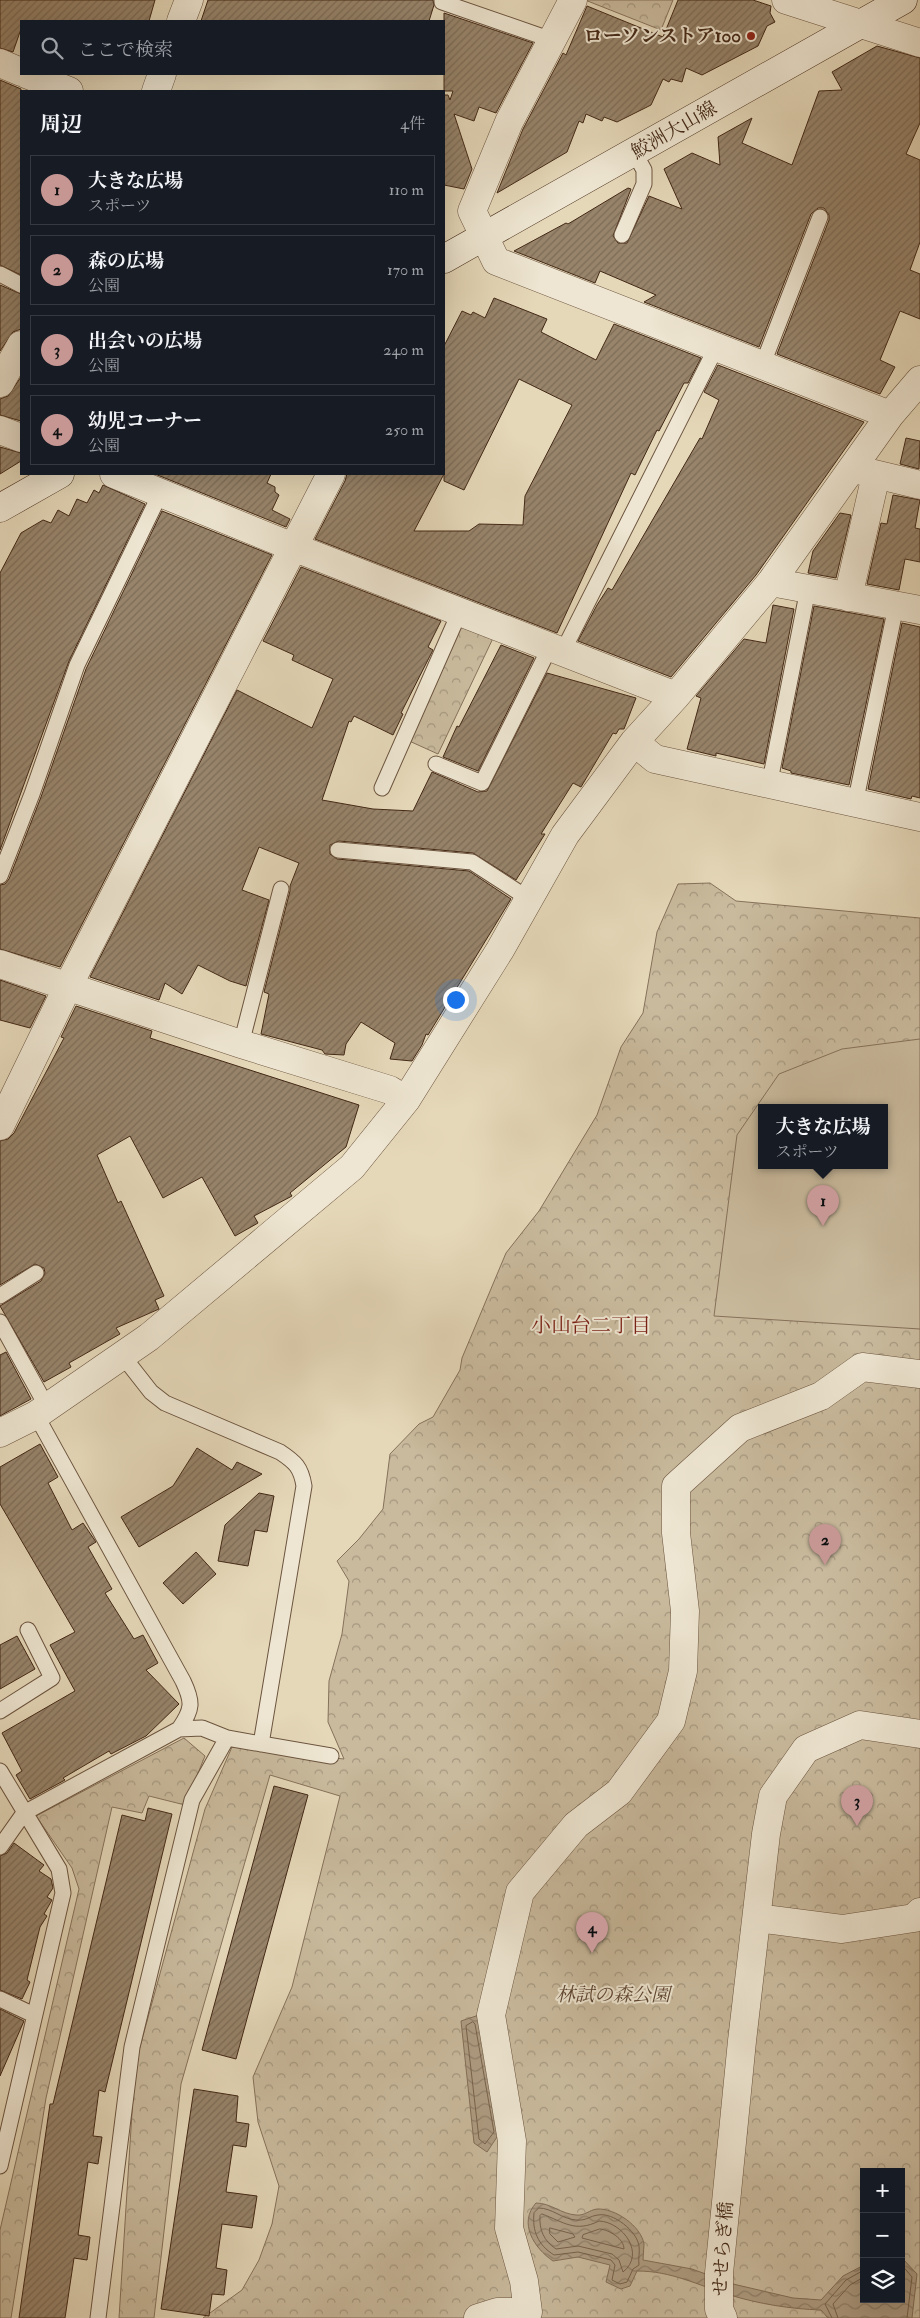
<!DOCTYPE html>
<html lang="ja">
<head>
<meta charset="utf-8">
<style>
	:root { --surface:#171b24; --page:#242831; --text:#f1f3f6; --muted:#9ea1a6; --line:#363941; --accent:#c59692 }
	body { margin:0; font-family:"IM FELL Double Pica","Noto Serif JP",serif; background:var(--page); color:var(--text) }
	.controls { position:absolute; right:15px; bottom:15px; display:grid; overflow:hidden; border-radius:0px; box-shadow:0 5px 20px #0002 }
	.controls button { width:45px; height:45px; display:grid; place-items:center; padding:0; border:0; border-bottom:1px solid var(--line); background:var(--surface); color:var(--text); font:25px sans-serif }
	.you { position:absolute; left:455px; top:999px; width:18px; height:18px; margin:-12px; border:4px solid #fff; border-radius:50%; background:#1a73e8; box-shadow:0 0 0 8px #1a73e833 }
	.badge { display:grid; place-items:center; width:32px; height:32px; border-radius:50%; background:var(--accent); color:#111; font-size:16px; font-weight:700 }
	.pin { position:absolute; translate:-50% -41px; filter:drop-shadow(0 1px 2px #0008) }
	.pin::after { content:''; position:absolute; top:26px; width:18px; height:15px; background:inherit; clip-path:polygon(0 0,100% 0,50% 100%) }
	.popup { position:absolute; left:758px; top:1104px; width:130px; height:65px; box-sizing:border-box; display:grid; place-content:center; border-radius:0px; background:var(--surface); filter:drop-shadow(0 1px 4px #0005); font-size:16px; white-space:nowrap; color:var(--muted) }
	.popup b { font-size:19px; color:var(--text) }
	.popup::after { content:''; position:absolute; left:50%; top:100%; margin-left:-10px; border:10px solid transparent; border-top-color:var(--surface) }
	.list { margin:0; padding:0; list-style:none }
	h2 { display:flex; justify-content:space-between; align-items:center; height:65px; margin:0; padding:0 20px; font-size:21px }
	h2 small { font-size:16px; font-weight:400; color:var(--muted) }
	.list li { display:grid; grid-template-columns:32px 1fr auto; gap:15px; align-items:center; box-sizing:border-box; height:70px; margin:0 10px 10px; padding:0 10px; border:1px solid var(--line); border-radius:0px }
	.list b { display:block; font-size:19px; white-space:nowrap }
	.list p { margin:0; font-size:16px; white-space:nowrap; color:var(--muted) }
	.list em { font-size:16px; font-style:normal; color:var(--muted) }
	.icon { flex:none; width:28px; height:28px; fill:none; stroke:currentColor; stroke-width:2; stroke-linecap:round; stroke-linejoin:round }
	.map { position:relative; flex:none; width:920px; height:2318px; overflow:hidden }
	.search { position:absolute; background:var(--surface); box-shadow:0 5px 20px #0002; left:20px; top:20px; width:425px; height:55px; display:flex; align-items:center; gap:12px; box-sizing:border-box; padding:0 18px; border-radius:0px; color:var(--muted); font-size:19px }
	.panel { position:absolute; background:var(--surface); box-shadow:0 5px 20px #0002; left:20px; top:90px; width:425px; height:385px; border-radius:0px }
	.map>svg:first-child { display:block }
</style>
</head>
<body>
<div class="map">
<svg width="920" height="2318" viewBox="0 0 920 2318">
	<defs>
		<pattern id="forest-crowns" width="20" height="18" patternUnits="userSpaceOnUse" patternTransform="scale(1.25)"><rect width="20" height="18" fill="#c9ba9d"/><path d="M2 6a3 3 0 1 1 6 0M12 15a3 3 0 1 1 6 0" fill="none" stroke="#a5977f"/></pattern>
		<pattern id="water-waves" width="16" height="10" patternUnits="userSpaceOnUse" patternTransform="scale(1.25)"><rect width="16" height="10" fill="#ae9c82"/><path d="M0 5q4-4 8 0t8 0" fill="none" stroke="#8f7f69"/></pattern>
		<pattern id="building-hatch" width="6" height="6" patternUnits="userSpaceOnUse" patternTransform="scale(1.25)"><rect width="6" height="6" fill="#97846b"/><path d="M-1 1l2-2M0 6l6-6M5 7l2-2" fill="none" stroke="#7d6c57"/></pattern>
	</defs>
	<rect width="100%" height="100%" fill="#e5d8b9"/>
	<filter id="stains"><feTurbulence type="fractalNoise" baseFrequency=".004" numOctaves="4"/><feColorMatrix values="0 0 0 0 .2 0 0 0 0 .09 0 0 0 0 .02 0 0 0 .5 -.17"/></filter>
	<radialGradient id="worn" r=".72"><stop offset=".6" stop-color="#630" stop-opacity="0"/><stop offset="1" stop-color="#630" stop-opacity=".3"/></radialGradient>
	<!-- forest -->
	<path fill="url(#forest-crowns)" stroke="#86715a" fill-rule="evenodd" d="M585,0H673L661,30Z
		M465,619L495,634L438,754L407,740Z
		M710,883L736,901L920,918V2318H203L242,2290L259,2260L272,2224L279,2186L258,2122L253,2077L292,1987L340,1796L270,1775L181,2084L154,2318H119L135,2065L205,1809L232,1747L344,1759L328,1722L329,1681L342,1634L349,1581L337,1561L359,1539L383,1509L390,1454L419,1424L433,1417L460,1370L462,1358L506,1253L539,1211L597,1115L621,1047L643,1013L657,932L678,884ZM762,1107H884V1165H762ZM864,2172H901V2299H864Z
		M184,1738L205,1756L185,1805L149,1796L142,1813L112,1807L46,2098L11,2318H0V2230L79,1889L72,1868L36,1816Z"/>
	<!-- pitch -->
	<path fill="#c9ba9d" stroke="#86715a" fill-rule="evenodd" d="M920,1039V1329L714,1316L737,1135L779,1074L842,1049ZM762,1107H884V1165H762Z"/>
	<!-- water -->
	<path fill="url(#water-waves)" stroke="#836e57" d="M479,2015L499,2134L487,2152L474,2143L461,2021Z
		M536,2203C551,2203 561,2214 576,2215C585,2216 589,2210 597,2209C615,2208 641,2226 644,2244C644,2249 643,2255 643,2260L692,2269L733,2284L793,2298L821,2300L843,2276L864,2265V2299H901L902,2258L917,2274L912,2318H828L821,2310C791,2309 759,2304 730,2295C697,2285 672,2271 637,2271L630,2286L621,2289L606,2282L610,2265L578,2257L553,2261C534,2248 518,2223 536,2203Z"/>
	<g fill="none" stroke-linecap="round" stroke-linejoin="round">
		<!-- shore -->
		<path stroke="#78624c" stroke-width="1" d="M473,2022L475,2024L494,2132L485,2144L479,2139L466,2026Z
			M539,2208C552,2208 562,2219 576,2220C587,2221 589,2216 598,2215C613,2212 637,2231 639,2246C640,2252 638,2259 639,2265L633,2269L627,2282L620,2284L612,2280L615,2265L611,2260L578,2252L554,2255C538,2245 532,2231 534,2213Z
			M542,2214C564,2222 575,2233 599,2221C623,2222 646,2254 623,2272L619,2260L612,2254L578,2246L556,2249C544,2241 539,2230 540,2216Z
			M550,2228L573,2234L575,2237L558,2242L550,2234Z
			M600,2229C610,2230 624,2239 624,2249L582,2238L583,2235Z
			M901,2264L912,2277L907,2318
			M832,2318L825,2304L846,2280L864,2270
			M838,2318L833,2304L850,2285L864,2277"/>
	</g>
	<!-- building -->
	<path fill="url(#building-hatch)" stroke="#432816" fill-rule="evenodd" d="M0,0H155L149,21H21V29L13,52L0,48Z
		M208,0H433L434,5L429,21H201Z
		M678,0H753L771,6L770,13L775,22L767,26L758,46L702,75L686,68L682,82L671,79L669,82L663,79L651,105L617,122L604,117L602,121L586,114L583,123L579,121L567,152L497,193L523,129L563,53L566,55L587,6L663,37Z
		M444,13L533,43L496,113L479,107L474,121L454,114L472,169L464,189L444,185V95H448L450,100L453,91H444Z
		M877,46L920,58V123L906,154L920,160V242L910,270L920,274V319L900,311L880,360L895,367L880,394L777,354L829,220V215L824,208H818L811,214L759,347L644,302L656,295L600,271L595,283L514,251L566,223L568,224L628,188L631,189L613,236L618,243H627L649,196L682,209L664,169L692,153L720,165L718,137L752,118L742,143L792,165L819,91L842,90L832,72Z
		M0,80L21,89V275L0,265Z
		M0,285L21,294V329L13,332L0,351Z
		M494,298L547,319L541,332L596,360L614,324L701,358L688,383H684L659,431L657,430L635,475L631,473L557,633L315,539L345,481L347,474H444V346L462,311L471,315L473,312L485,318ZM519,379L572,405L525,496L523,525L479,524L469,531H414L444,474V481L464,490Z
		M718,365L864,422L756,575L671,677L578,641L597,605L608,588L612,590L700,438L702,439L719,400L704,392Z
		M21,377V421L0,415V399L8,396Z
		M906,438L920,441L919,469L900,464Z
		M0,447L21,453V461L0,474Z
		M155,474H271L267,483L275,487V492L279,495L272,510L290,519L286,527Z
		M103,485L145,504L69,661L0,850V573L21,533L43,520L51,523L58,510L69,516L77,499L87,503L94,490L99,493Z
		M893,495L920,500L915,528L920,529V562L905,559L899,590L867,584L881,523L887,524Z
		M162,511L272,555L60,967L0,949V885L5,884L9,879L41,797L86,669Z
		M840,513L851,515L836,578L808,573L813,551Z
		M301,567L441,621L428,647L433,650L401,713L403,714L393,735L354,716L351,722L349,721L322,800L373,809L413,811L432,772L478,792L487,791L547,673L636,698L624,729H619L616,734L613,733L581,787L573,783L541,834H545L516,880L473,853L339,841L330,845V854L337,859L469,871L511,899L428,1035L426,1034L422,1045L412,1061L390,1059L395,1043L361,1022L346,1044L344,1055L325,1054L322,1050L261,1034L269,994L264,992L290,891V886L299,863L259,847L242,890L269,900L246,986L230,981L198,965L182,994L165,983L159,1000L90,977L237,690L312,728L333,679L292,660L294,655L263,641Z
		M773,605L794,609L764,764L716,753V756L687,749L701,698L696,696L744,639L766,643Z
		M814,606L884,619L849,785L791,773V771L782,768Z
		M902,623L920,627V798L912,796L911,799L868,789Z
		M501,645L534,658L478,771L443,757L457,726L459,727Z
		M0,980L46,996L30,1028L0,1020Z
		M76,1006L152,1031L150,1038L359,1105L346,1147L290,1193L292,1196L254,1216L258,1223L235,1236L202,1177L163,1198L130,1136L97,1155L118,1203L121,1201L164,1296L155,1300L159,1309L116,1328L120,1334L69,1363L71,1367L44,1382L0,1306L41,1281L45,1273L44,1268L35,1264L0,1285V1141L8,1139L14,1133L64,1038L61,1037Z
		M6,1352L31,1399L0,1416V1355Z
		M40,1444L58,1477L48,1483L72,1530L83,1523L96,1542L88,1547L112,1589L105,1593L134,1639L143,1635L158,1663L146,1670L179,1704L146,1736L111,1754L109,1751L63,1778L65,1780L30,1799L16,1775L22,1771L2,1733L75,1691L50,1645L75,1632L0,1504V1467Z
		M197,1448L232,1470L237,1462L262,1474L139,1547L121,1517L173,1486Z
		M259,1493L274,1496L267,1532L255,1530L248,1566L218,1561L225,1525Z
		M196,1552L216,1574L183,1604L163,1583Z
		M17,1636L35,1669L0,1689V1645Z
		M274,1786L308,1795L236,2059L202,2050Z
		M148,1808L172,1814L105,2092L99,2090L93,2136L102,2137L98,2164L88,2162L78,2235L90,2237L87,2260L74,2258L65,2318H19L50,2104H53L122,1815L145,1821Z
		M14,1843L44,1865L39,1871L51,1879L53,1888L47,1897L52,1900L44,1914L47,1916L40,1927L27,1980L30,1982L22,1999L0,1990V1856L7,1853Z
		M0,2009L24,2021L0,2076Z
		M194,2089L238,2096L236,2122L249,2124L246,2147L233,2145L226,2192L257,2196L252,2228L222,2224L216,2268L227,2270L224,2295L212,2294L209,2316L161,2309Z"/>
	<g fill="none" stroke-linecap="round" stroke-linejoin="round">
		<!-- lane casing -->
		<g stroke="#6c543f" stroke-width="17">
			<path id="lane" d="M442,0V2L552,40
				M622,235L644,184V170L634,152
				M0,274L21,285
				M762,366L820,217
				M563,651L716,348
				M436,764L482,783L550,647
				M769,786L808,589
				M382,788L460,611
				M855,804L896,606
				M338,850L472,862L529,899
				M0,876L32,794L77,665L161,492
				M241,1044L281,889
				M0,1296L36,1273
				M0,1322L47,1407
				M122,1355L151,1392L165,1403L280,1452C295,1462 301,1467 304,1486L261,1744
				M0,1711L52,1678L28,1630
				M179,1729L202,1728L227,1738L331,1756
				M0,1771L59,1869L63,1893L0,2166
				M0,1847L24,1813L179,1729C193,1709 193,1702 183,1681L36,1415
				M0,1999L34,2015
				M98,2318L132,2047L192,1800L227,1738"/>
		</g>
		<!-- street casing -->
		<g stroke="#6c543f" stroke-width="29">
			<path id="street" d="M573,0L509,122L472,211L496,261L890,415
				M786,0L920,43
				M181,21L189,0
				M0,63L21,72
				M26,74L69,91
				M156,91L162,74
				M0,383L21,345
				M0,430L21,438
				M858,470L920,485
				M114,474L293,547L676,696
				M771,582L920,610
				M848,597L876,475
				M634,742L655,759L920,817
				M0,964L241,1044L390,1090L406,1100
				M0,1126L68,986L331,474
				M0,1433L36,1415L149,1337L352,1167L406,1100L500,950L565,835L634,742L676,696L771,582L890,415L920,380
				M757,1918L842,1929L914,1918L920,1912
				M478,2318L497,2312H528L524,2281L509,2228L512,2141L491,2015L520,1892L576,1825L619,1792L671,1721L683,1671L685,1611L676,1533V1486L740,1428L821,1396L862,1367L920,1374
				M723,2318L719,2309V2273L742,2041L766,1834L773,1796L806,1749L860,1725L920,1734"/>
		</g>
		<!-- secondary casing -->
		<g stroke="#432816" stroke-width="29">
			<path id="secondary" d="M444,259L903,0
				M0,508L60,474"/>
		</g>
		<!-- lane -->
		<use href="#lane" stroke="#eee6d2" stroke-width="15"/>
		<!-- street -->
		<use href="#street" stroke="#eee6d2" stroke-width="28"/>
		<!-- secondary -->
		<use href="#secondary" stroke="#eee6d2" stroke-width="28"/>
	</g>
	<!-- markers -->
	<circle fill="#8f2418" stroke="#eee6d2" stroke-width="2" cx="751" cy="36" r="5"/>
	<g text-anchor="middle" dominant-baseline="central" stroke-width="4" stroke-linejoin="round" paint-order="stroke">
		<!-- poi labels -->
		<g font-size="19" font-weight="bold" fill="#432816" stroke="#eee6d2" text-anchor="end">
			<text x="741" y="36">ローソンストア100</text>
		</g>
		<!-- street labels -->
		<g font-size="19" fill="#432816" stroke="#eee6d2">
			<text transform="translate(674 130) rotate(-30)">鮫洲大山線</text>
			<text transform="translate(723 2249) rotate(-86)">せせらぎ橋</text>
		</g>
		<!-- park labels -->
		<g font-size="19" font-style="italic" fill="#5e4531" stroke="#eee6d2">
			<text x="613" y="1995">林試の森公園</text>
		</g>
		<!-- neighbourhood labels -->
		<g font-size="20" fill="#7a1f14" stroke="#eee6d2">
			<text x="591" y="1325">小山台二丁目</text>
		</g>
	</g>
	<rect width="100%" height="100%" filter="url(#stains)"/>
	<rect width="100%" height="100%" fill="url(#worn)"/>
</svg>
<div class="controls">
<button>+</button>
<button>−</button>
<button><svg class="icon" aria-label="layers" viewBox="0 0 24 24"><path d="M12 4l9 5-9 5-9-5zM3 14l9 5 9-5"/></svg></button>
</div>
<div class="you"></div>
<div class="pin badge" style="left:823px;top:1226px">1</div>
<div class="popup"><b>大きな広場</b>スポーツ</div>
<div class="pin badge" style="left:825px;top:1565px">2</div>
<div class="pin badge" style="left:857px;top:1826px">3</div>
<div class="pin badge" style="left:592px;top:1953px">4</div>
<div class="search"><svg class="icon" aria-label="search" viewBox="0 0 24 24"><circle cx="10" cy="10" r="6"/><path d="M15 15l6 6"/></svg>ここで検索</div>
<section class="panel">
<h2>周辺<small>4件</small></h2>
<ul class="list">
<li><span class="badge">1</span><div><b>大きな広場</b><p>スポーツ</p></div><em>110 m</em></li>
<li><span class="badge">2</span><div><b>森の広場</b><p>公園</p></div><em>170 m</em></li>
<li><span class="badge">3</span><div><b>出会いの広場</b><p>公園</p></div><em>240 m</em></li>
<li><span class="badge">4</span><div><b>幼児コーナー</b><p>公園</p></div><em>250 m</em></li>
</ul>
</section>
</div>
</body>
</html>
